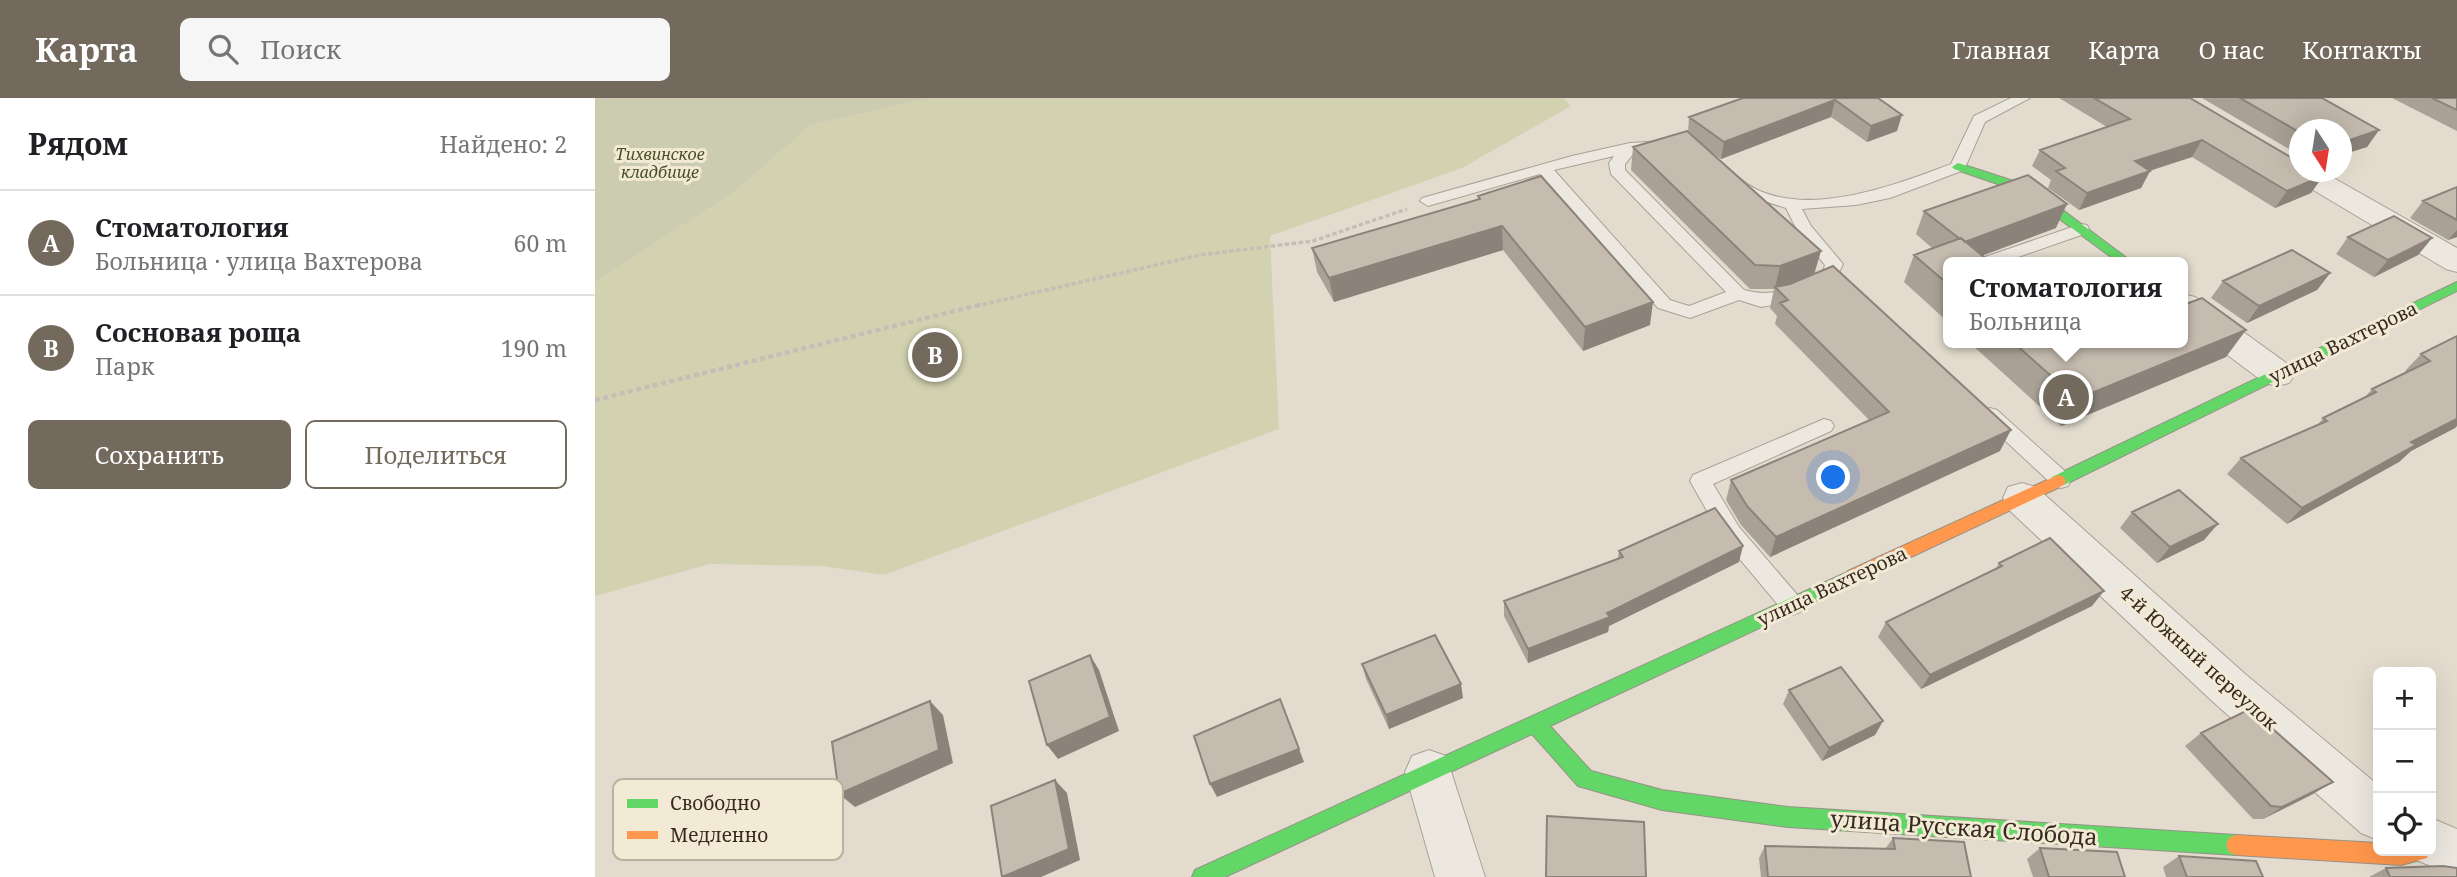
<!DOCTYPE html>
<html lang="ru">
<head>
<meta charset="utf-8">
<style>
	:root { --surface:#fff; --page:#f6f6f6; --text:#202124; --muted:#757577; --line:#e0e0e0; --accent:#73695d }
	body { margin:0; font-family:"Noto Serif",serif; background:var(--page); color:var(--text) }
	.controls { position:absolute; right:21px; bottom:21px; display:grid; overflow:hidden; border-radius:10px; box-shadow:0 7px 28px #0002 }
	.controls button { width:63px; height:63px; display:grid; place-items:center; padding:0; border:0; border-bottom:2px solid var(--line); background:var(--surface); color:var(--text); font:35px sans-serif }
	.compass { position:absolute; left:1694px; top:21px; width:63px; height:63px; border-radius:50%; background:var(--surface); box-shadow:0 7px 28px #0002; rotate:168deg }
	.you { position:absolute; left:1239px; top:380px; width:24px; height:24px; margin:-18px; border:5px solid #fff; border-radius:50%; background:#1a73e8; box-shadow:0 0 0 10px #1a73e833 }
	.badge { display:grid; place-items:center; width:46px; height:46px; border-radius:50%; background:var(--accent); color:#fff; font-size:23px; font-weight:700 }
	.pin { position:absolute; translate:-50% -50%; border:4px solid #fff; box-shadow:0 2px 7px #0006 }
	.popup { position:absolute; left:1348px; top:159px; width:245px; height:91px; box-sizing:border-box; display:grid; place-content:center; border-radius:10px; background:var(--surface); filter:drop-shadow(0 2px 5px #0005); font-size:23px; white-space:nowrap; color:var(--muted) }
	.popup b { font-size:26px; color:var(--text) }
	.popup::after { content:''; position:absolute; left:50%; top:100%; margin-left:-14px; border:14px solid transparent; border-top-color:var(--surface) }
	.list { margin:0; padding:0; list-style:none }
	h2 { display:flex; justify-content:space-between; align-items:center; height:91px; margin:0; padding:0 28px; font-size:30px }
	h2 small { font-size:23px; font-weight:400; color:var(--muted) }
	.list li { display:grid; grid-template-columns:46px 1fr auto; gap:21px; align-items:center; box-sizing:border-box; height:105px; padding:0 28px; border-top:2px solid var(--line) }
	.list b { display:block; font-size:26px; white-space:nowrap }
	.list p { margin:0; font-size:23px; white-space:nowrap; color:var(--muted) }
	.list em { font-size:23px; font-style:normal; color:var(--muted) }
	.actions { display:flex; gap:14px; padding:21px 28px }
	.actions a { flex:1; padding:16px 0; border:2px solid var(--accent); border-radius:10px; text-align:center; font-size:24px; color:var(--accent) }
	.actions .main { background:var(--accent); color:#fff }
	.icon { flex:none; width:38px; height:38px; fill:none; stroke:currentColor; stroke-width:2; stroke-linecap:round; stroke-linejoin:round }
	.map { position:relative; flex:none; width:1862px; height:779px; overflow:hidden }
	header { display:flex; align-items:center; gap:42px; box-sizing:border-box; height:98px; padding:0 35px; background:var(--accent); color:#fff }
	header strong { font-size:33px }
	nav { display:flex; gap:38px; margin-inline-start:auto; font-size:24px }
	.search { width:490px; height:63px; background:var(--page); display:flex; align-items:center; gap:18px; box-sizing:border-box; padding:0 24px; border-radius:10px; color:var(--muted); font-size:26px }
	main { display:flex }
	aside { flex:1; background:var(--surface) }
	.map>svg:first-child { display:block }
</style>
</head>
<body>
<header>
<strong>Карта</strong>
<div class="search"><svg class="icon" aria-label="search" viewBox="0 0 24 24"><circle cx="10" cy="10" r="6"/><path d="M15 15l6 6"/></svg>Поиск</div>
<nav><a>Главная</a><a>Карта</a><a>О нас</a><a>Контакты</a></nav>
</header>
<main>
<aside>
<h2>Рядом<small>Найдено: 2</small></h2>
<ul class="list">
<li><span class="badge">A</span><div><b>Стоматология</b><p>Больница · улица Вахтерова</p></div><em>60 m</em></li>
<li><span class="badge">B</span><div><b>Сосновая роща</b><p>Парк</p></div><em>190 m</em></li>
</ul>
<div class="actions"><a class="main">Сохранить</a><a>Поделиться</a></div>
</aside>
<div class="map">
<svg width="1862" height="779" viewBox="0 0 1862 779">
	<rect width="100%" height="100%" fill="#e3dcce"/>
	<!-- green -->
	<path fill="#d2d2b1" d="M335,0H968L976,8L867,70L675,138L684,331L289,477L227,468L115,466L0,498V184L139,94L216,27Z"/>
	<!-- cemetery -->
	<path fill="#ccccb1" d="M0,0H335L216,27L139,94L0,184Z"/>
	<g fill="none" stroke-linecap="round" stroke-linejoin="round">
		<!-- lane casing -->
		<g stroke="#a8a197" stroke-width="2">
			<path id="lane" d="M1416,0H1435L1390,24L1369,72L1295,100L1261,107L1207,111L1216,128L1248,166L1240,183L1189,205L1166,209L1144,202L1095,220L1063,210L945,76L833,108L825,103L827,100L977,58L1035,45L1070,43L1073,46L1070,49L1039,55L1030,66V72L1149,192C1181,201 1198,188 1227,176L1230,167L1203,134L1191,110L1141,94L1129,82L1131,79H1143C1197,127 1298,88 1356,66L1379,18ZM1019,58L1014,65L1016,76L1131,194L1094,208L1075,202L959,72Z
				M1486,126L1492,127L1494,131L1492,135L1409,164H1384L1387,160Z
				M1395,310L1402,312L1473,376L1476,382L1473,388L1466,390L1459,388L1388,322L1385,317L1388,312Z
				M1229,321L1236,323L1239,328L1236,333L1118,386L1144,429L1205,500L1208,507L1205,514L1197,517L1189,514L1128,441L1095,383L1098,377Z"/>
		</g>
		<!-- street casing -->
		<g stroke="#a8a197" stroke-width="2">
			<path id="street" d="M1704,66V74H1728L1862,150V174L1851,171L1698,80L1694,74L1698,68Z
				M1588,196L1600,199L1694,267L1700,276L1694,285L1682,288L1670,285L1588,224Z
				M1427,385L1441,389L1649,575L1783,687V742L1766,735L1617,603L1413,411L1408,400L1413,389Z
				M834,652L851,658L890,779H840L810,674L817,658Z
				M1836,720L1862,731V779L1819,761L1815,753H1836Z"/>
		</g>
		<!-- fast casing -->
		<g stroke="#989187" stroke-width="2">
			<path id="fast" d="M1363,65L1437,89L1537,164H1523L1429,95L1359,71L1357,69Z
				M1862,184V193L1469,387H1457L1455,383L1457,379Z
				M1259,471L1265,473L1267,478L1265,483L955,628L996,673L1067,692L1193,709L1641,737L1648,740L1651,747L1648,754L1641,757L1193,729L1067,712L983,688L937,636L630,779H597L600,772Z"/>
		</g>
		<!-- slow casing -->
		<g stroke="#989187" stroke-width="2">
			<path id="slow" d="M1463,377L1469,379L1471,383L1469,387L1265,483L1259,485L1253,483L1251,478L1253,473Z
				M1641,737L1783,745V753H1835L1832,760L1806,767L1641,757L1634,754L1631,747L1634,740Z"/>
		</g>
		<!-- path-far1 -->
		<path stroke="#c4beb6" stroke-width="3.5" stroke-dasharray="4.5 2.5" stroke-linecap="butt" d="M381,208L605,157L718,143L812,111"/>
		<!-- path -->
		<path stroke="#c4beb6" stroke-width="4.5" stroke-dasharray="5 3.5" stroke-linecap="butt" d="M0,302L388,206"/>
		<!-- lane -->
		<use href="#lane" fill="#ece8e0" fill-rule="evenodd"/>
		<!-- street -->
		<use href="#street" fill="#ece8e0" fill-rule="evenodd"/>
		<!-- fast -->
		<use href="#fast" fill="#63d668" fill-rule="evenodd"/>
		<!-- slow -->
		<use href="#slow" fill="#ff974d" fill-rule="evenodd"/>
	</g>
	<!-- wall -->
	<path fill="#aaa196" d="M1148,0H1283L1302,33L1272,44L1236,19L1126,61L1109,49L1219,176L1405,353L1175,459L1146,427L1131,402L1136,382L1274,322L1180,226L1182,218L1175,210L1179,191H1155L1036,72L1038,49L1093,34L1094,19Z
		M1464,0H1595L1728,78L1716,95L1680,110L1597,59L1555,73L1546,90L1484,112L1453,90L1456,82L1437,68L1445,52L1512,29Z
		M1607,0H1727L1784,32L1772,49L1746,57V32H1704V57Z
		M1797,0H1862V33Z
		M1862,89V139L1853,142L1815,120L1828,103Z
		M883,98L1055,227L988,253L908,152L739,204L722,174L717,150L883,102Z
		M1329,113L1461,130L1387,158L1354,164V225L1309,184L1319,157L1337,150L1321,136Z
		M1753,139L1837,140L1823,157L1779,179L1741,156Z
		M1735,175L1722,192L1652,225L1616,200L1628,183Z
		M1862,238L1860,330L1816,353L1804,364L1692,426L1632,376L1646,360L1722,328L1728,320L1769,300L1777,291L1811,274L1810,273L1826,256Z
		M1375,245H1588L1631,259L1466,328Z
		M1537,414L1609,442L1562,465L1525,430Z
		M1024,453L1144,464L1014,528L1013,534L933,565L909,518V503L1023,460Z
		M1404,465L1497,508L1326,591L1283,539L1291,524L1401,471Z
		M767,566L868,600L794,631L771,581Z
		M1194,592L1288,623L1280,637L1227,663L1188,606Z
		M1606,635L1718,696L1668,721H1658L1590,648Z
		M1298,740L1376,779H1166L1164,760L1170,748L1290,751Z
		M1445,750L1530,779H1438L1432,761Z
		M1584,758L1668,779H1571L1568,769Z
		M1791,770L1862,779H1774Z"/>
	<!-- shaded-wall -->
	<path fill="#8b837a" d="M1240,2L1236,19L1126,61L1129,44Z
		M1307,17L1302,33L1272,44L1276,28Z
		M1784,32L1772,49L1746,57V45Z
		M1607,42L1597,59L1531,80L1540,63Z
		M1555,73L1546,90L1484,112L1492,95Z
		M1728,78L1716,95L1680,110L1692,93Z
		M1472,106L1461,130L1369,164V144Z
		M907,128L908,152L739,204L734,180Z
		M1862,132V139L1853,142Z
		M1837,140L1823,157L1779,179L1793,162Z
		M1226,153L1219,177L1181,191L1180,190L1185,168Z
		M1735,175L1722,192L1652,225L1664,208Z
		M1058,204L1055,227L988,253L990,229Z
		M1651,232L1631,259L1466,328L1482,301Z
		M1862,321V328L1860,330L1816,353L1804,364L1692,426L1707,410L1816,344Z
		M1416,332L1405,353L1175,459L1181,439Z
		M1623,426L1609,442L1562,465L1575,449Z
		M1148,448L1144,464L1014,528L1013,534L933,565V551L1012,515Z
		M1509,493L1497,508L1326,591L1335,577Z
		M495,557L504,572L524,633L463,661L452,647Z
		M866,586L868,600L794,631L791,617Z
		M685,601L709,664L622,699L615,686Z
		M335,603L348,617L358,665L260,709L244,696Z
		M1288,623L1280,637L1227,663L1234,650Z
		M460,682L472,695L485,762L446,779H408Z
		M1738,684L1718,696L1668,721L1687,709Z"/>
	<!-- building -->
	<path fill="#c6bbaf" stroke="#8b837a" stroke-width="2" d="M1148,0H1283L1307,17L1276,28L1240,2L1129,44L1094,19Z
		M1499,0H1595L1704,64V74H1720L1728,78L1692,93L1607,42L1540,63L1555,73L1492,95L1461,73L1470,70L1445,52L1535,21Z
		M1645,0H1727L1784,32L1746,45V32H1704V34Z
		M1837,0H1862V12Z
		M1092,33L1226,153L1185,168L1160,167L1038,49Z
		M1433,77L1472,106L1370,144L1366,140L1365,141L1329,113Z
		M946,78L1058,204L990,229L907,128L734,180L717,150L885,101L883,98Z
		M1862,89V122L1828,103Z
		M1799,118L1837,140L1793,162L1753,139Z
		M1366,140L1395,164H1354V187L1319,157Z
		M1697,152L1735,175L1664,208L1628,183Z
		M1238,168L1416,332L1181,439L1152,408L1136,382L1294,314L1185,205L1193,202L1180,189L1195,186Z
		M1607,200L1651,232L1482,301L1419,245H1588V207Z
		M1862,238V321L1816,344L1821,347L1707,410L1646,360L1732,323L1728,320L1781,294L1777,291L1835,263L1826,256Z
		M1584,392L1623,426L1575,449L1537,414Z
		M1120,410L1148,448L1012,515L1015,519L933,551L909,503L1028,459L1024,453Z
		M1455,440L1509,493L1335,577L1291,524L1407,468L1404,465Z
		M840,537L866,586L791,617L767,566Z
		M495,557L515,619L452,647L434,583Z
		M1246,569L1288,623L1234,650L1194,592Z
		M685,601L704,651L615,686L599,638Z
		M335,603L344,652L244,696L237,644Z
		M1655,611L1738,684L1687,709L1676,708L1606,635Z
		M460,682L474,751L407,779L396,708Z
		M952,718L1049,724L1051,779H951Z
		M1298,740L1369,744L1376,779H1173L1170,748L1300,751Z
		M1445,750L1522,754L1530,779H1454Z
		M1584,758L1661,763L1668,779H1592Z
		M1848,768L1862,770V779H1795L1791,770Z"/>
	<g text-anchor="middle" dominant-baseline="central" stroke-width="6" stroke-linejoin="round" paint-order="stroke">
		<!-- far-park labels -->
		<g font-size="16" font-style="italic" fill="#475228" stroke="#f3ead5">
			<text x="65" y="56">Тихвинское<tspan x="65" dy="18">кладбище</tspan></text>
		</g>
		<!-- street labels -->
		<g font-size="19" fill="#372b20" stroke="#f3ead5">
			<text transform="translate(1748 244) rotate(-26)">улица Вахтерова</text>
			<text transform="translate(1237 488) rotate(-25)">улица Вахтерова</text>
			<text transform="translate(1604 560) rotate(42)">4-й Южный переулок</text>
		</g>
		<!-- near-street labels -->
		<g font-size="23" fill="#372b20" stroke="#f3ead5">
			<text transform="translate(1369 729) rotate(4)">улица Русская Слобода</text>
		</g>
	</g>
	<!-- legend -->
	<rect x="18" y="681" width="230" height="81" rx="10" fill="#f3ead5" stroke="#bbb19f" stroke-width="2"/>
	<rect x="32" y="701" width="31" height="9" fill="#63d668"/>
	<rect x="32" y="733" width="31" height="8" fill="#ff974d"/>
	<g font-size="19" fill="#372b20">
		<text x="75" y="712">Свободно</text>
		<text x="75" y="744">Медленно</text>
	</g>
</svg>
<div class="controls">
<button>+</button>
<button>−</button>
<button><svg class="icon" aria-label="locate" viewBox="0 0 24 24"><circle cx="12" cy="12" r="6"/><path d="M12 2v4M12 18v4M2 12h4M18 12h4"/></svg></button>
</div>
<svg class="compass" viewBox="-18 -18 36 36"><path d="M0-13l5 13h-10z" fill="#e53935"/><path d="M0 13l5-13h-10z" fill="#757577"/></svg>
<div class="you"></div>
<div class="pin badge" style="left:1471px;top:299px">A</div>
<div class="popup"><b>Стоматология</b>Больница</div>
<div class="pin badge" style="left:340px;top:257px">B</div>
</div>
</main>
</body>
</html>
